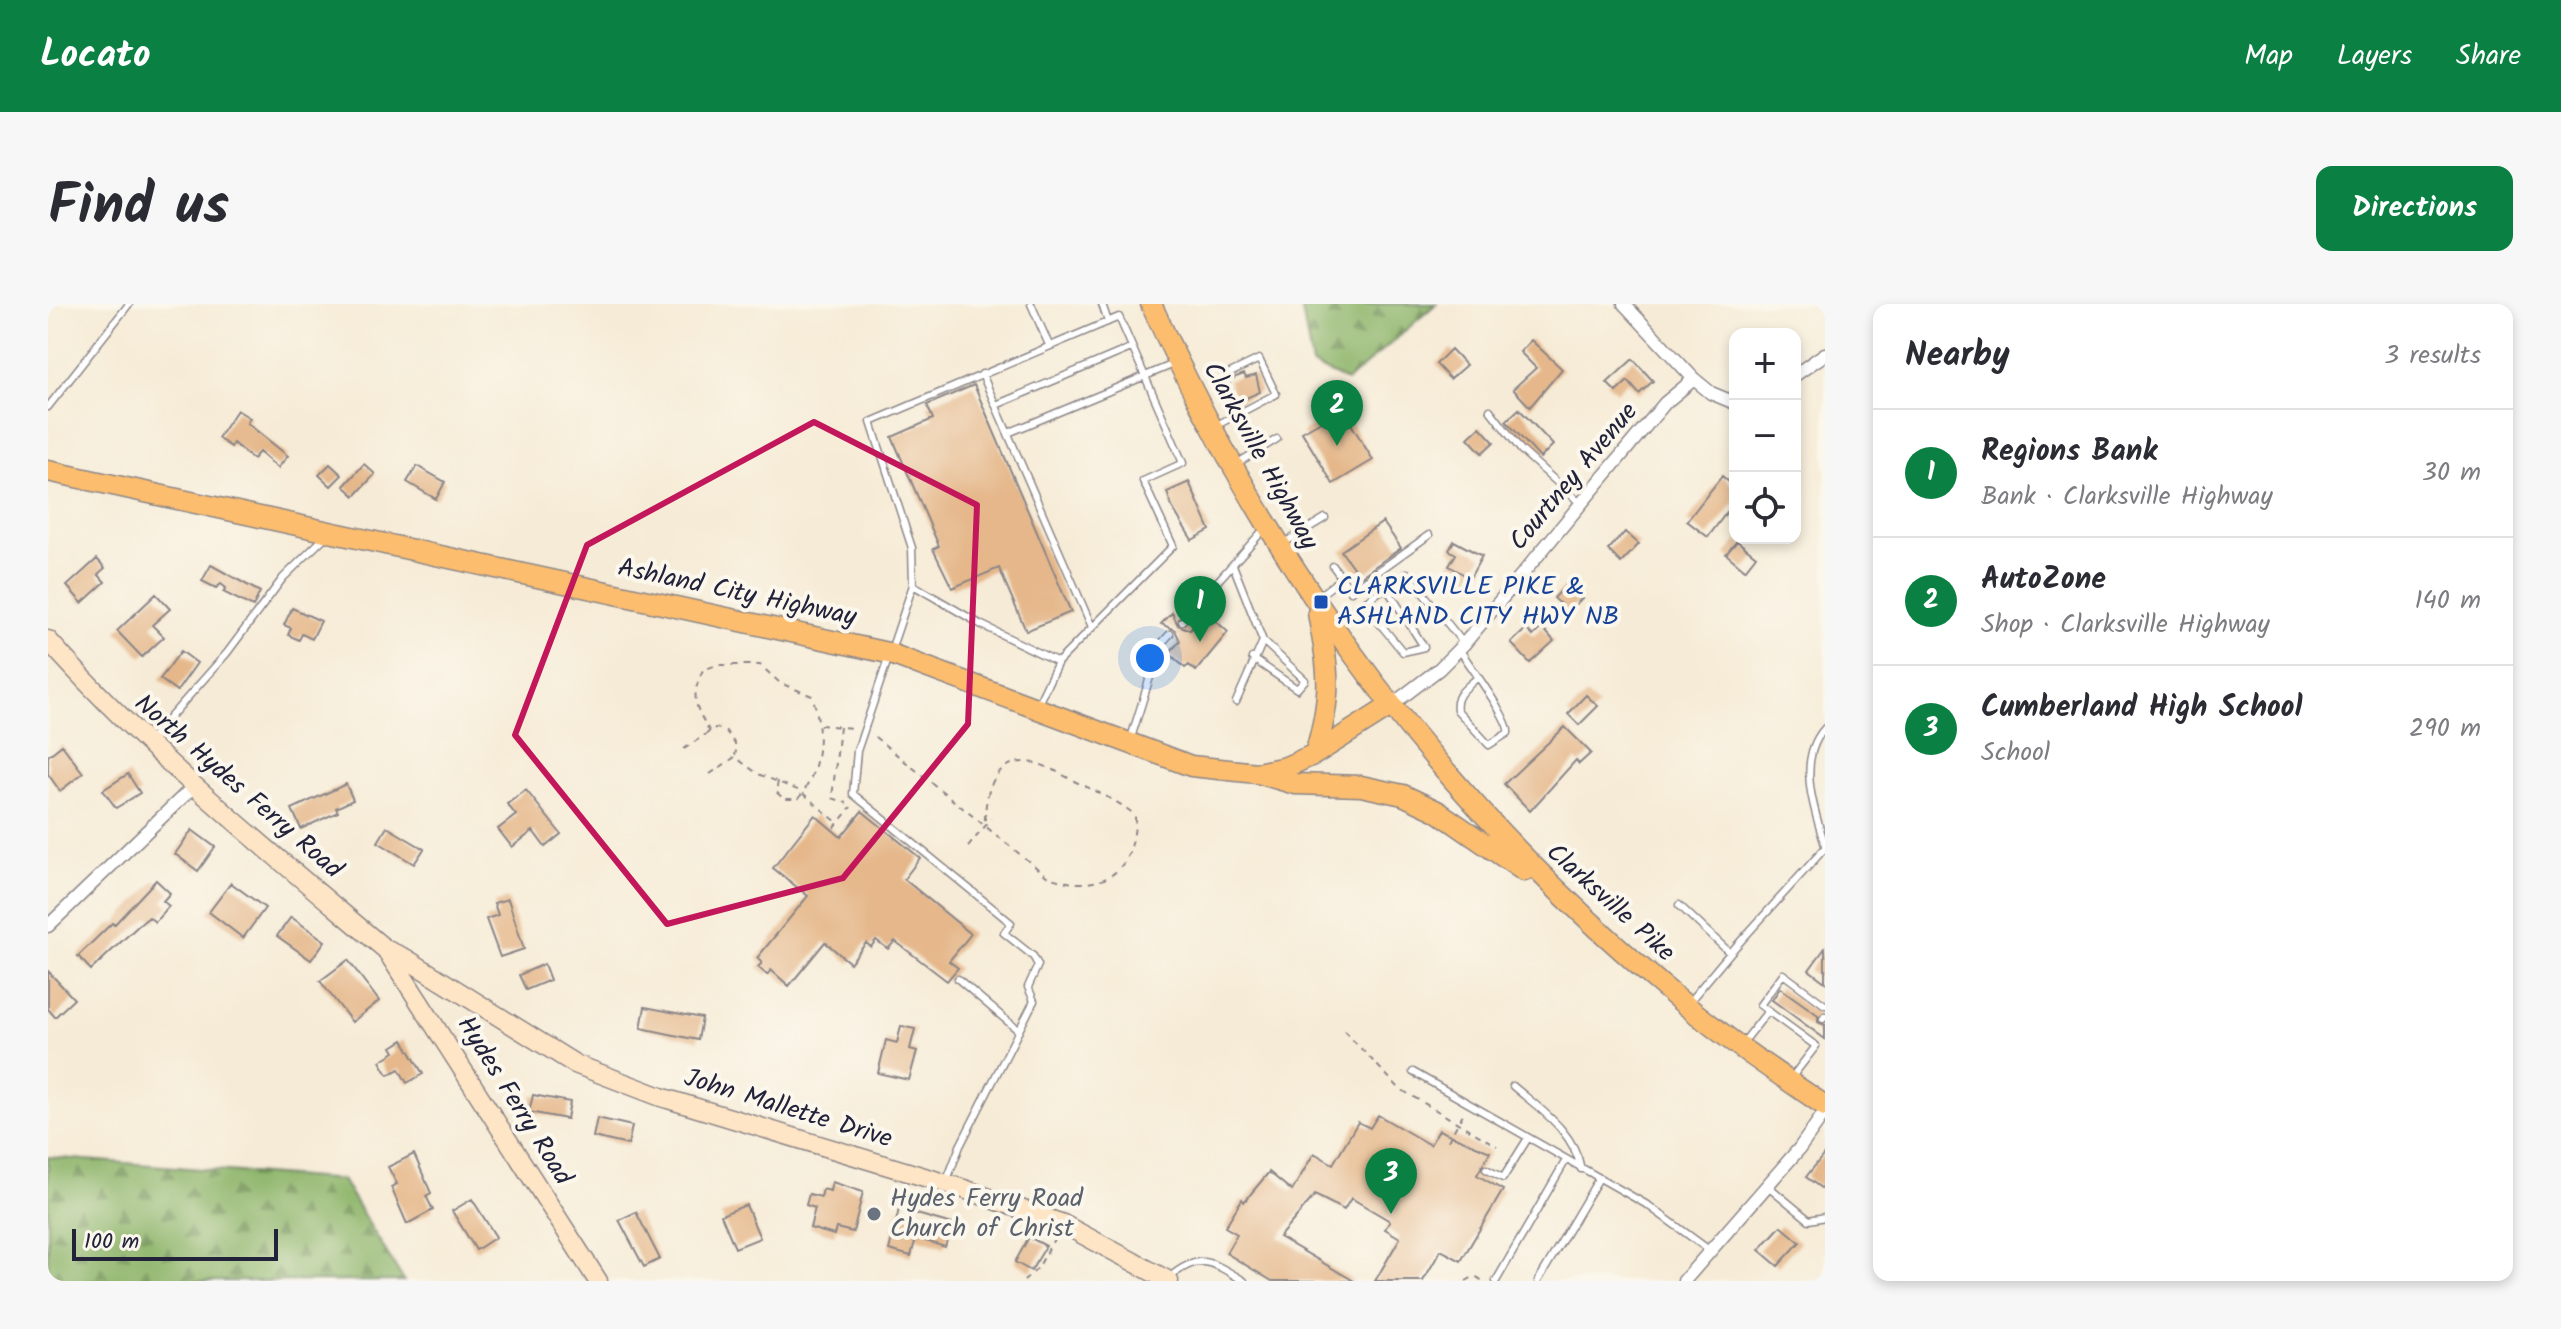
<!DOCTYPE html>
<html lang="en">
<head>
<meta charset="utf-8">
<style>
	:root { --surface:#fff; --page:#f7f7f7; --text:#2b2b33; --muted:#7c7c81; --line:#e1e1e2; --accent:#0b8043 }
	body { margin:0; font-family:Kalam,sans-serif; background:var(--page); color:var(--text) }
	.controls { position:absolute; right:24px; top:24px; display:grid; overflow:hidden; border-radius:16px; box-shadow:0 4px 12px #0003 }
	.controls button { width:72px; height:72px; display:grid; place-items:center; padding:0; border:0; border-bottom:2px solid var(--line); background:var(--surface); color:var(--text); font:40px sans-serif }
	.scale { position:absolute; left:24px; bottom:20px; width:206px; box-sizing:border-box; padding-left:8px; border:4px solid #22223b; border-top:0; font-size:22px; line-height:28px; white-space:nowrap; color:#22223b; -webkit-text-stroke:6px #fbf7ec; paint-order:stroke }
	.you { position:absolute; left:1102px; top:354px; width:28px; height:28px; margin:-20px; border:6px solid #fff; border-radius:50%; background:#1a73e8; box-shadow:0 0 0 12px #1a73e833 }
	.badge { display:grid; place-items:center; width:52px; height:52px; border-radius:50%; background:var(--accent); color:#fff; font-size:26px; font-weight:700 }
	.pin { position:absolute; translate:-50% -66px; filter:drop-shadow(0 2px 4px #0008) }
	.pin::after { content:''; position:absolute; top:42px; width:28px; height:24px; background:inherit; clip-path:polygon(0 0,100% 0,50% 100%) }
	.list { margin:0; padding:0; list-style:none }
	h2 { display:flex; justify-content:space-between; align-items:center; height:104px; margin:0; padding:0 32px; font-size:34px }
	h2 small { font-size:26px; font-weight:400; color:var(--muted) }
	.list li { display:grid; grid-template-columns:52px 1fr auto; gap:24px; align-items:center; box-sizing:border-box; height:128px; padding:0 32px; border-top:2px solid var(--line) }
	.list b { display:block; font-size:30px; white-space:nowrap }
	.list p { margin:0; font-size:26px; white-space:nowrap; color:var(--muted) }
	.list em { font-size:26px; font-style:normal; color:var(--muted) }
	.icon { flex:none; width:44px; height:44px; fill:none; stroke:currentColor; stroke-width:2; stroke-linecap:round; stroke-linejoin:round }
	.map { position:relative; flex:none; width:1777px; height:977px; overflow:hidden; border-radius:16px }
	header { display:flex; align-items:center; gap:48px; box-sizing:border-box; height:112px; padding:0 40px; background:var(--accent); color:#fff }
	header strong { font-size:38px }
	nav { display:flex; gap:44px; margin-inline-start:auto; font-size:28px }
	.intro { display:flex; align-items:center; justify-content:space-between; box-sizing:border-box; height:192px; padding:0 48px }
	h1 { margin:0; font-size:56px }
	.button { padding:20px 36px; border-radius:16px; background:var(--accent); color:#fff; font-size:28px; font-weight:700 }
	main { display:flex; gap:48px; padding:0 48px }
	aside { flex:1; background:var(--surface); border-radius:16px; box-shadow:0 4px 12px #0003 }
	.map>svg:first-child { display:block }
</style>
</head>
<body>
<header>
<strong>Locato</strong>
<nav><a>Map</a><a>Layers</a><a>Share</a></nav>
</header>
<div class="intro"><h1>Find us</h1><a class="button">Directions</a></div>
<main>
<div class="map">
<svg width="1777" height="977" viewBox="0 0 1777 977">
	<defs>
		<pattern id="forest-firs" width="22" height="20" patternUnits="userSpaceOnUse" patternTransform="scale(2)"><rect width="22" height="20" fill="#8fb66c"/><path d="M5 1l3.5 6h-7zM16 11l3.5 6h-7z" fill="#74945a"/></pattern>
	</defs>
	<rect width="100%" height="100%" fill="#fbf7ec"/>
	<filter id="ink" filterUnits="userSpaceOnUse"><feTurbulence type="fractalNoise" baseFrequency=".0125" numOctaves="2"/><feDisplacementMap in="SourceGraphic" scale="16" xChannelSelector="R" yChannelSelector="G"/><feConvolveMatrix kernelMatrix="1 2 1 2 8 2 1 2 1" color-interpolation-filters="sRGB"/></filter>
	<filter id="wash" filterUnits="userSpaceOnUse"><feTurbulence type="fractalNoise" baseFrequency=".006" numOctaves="4" result="noise"/><feDisplacementMap in="SourceGraphic" scale="32" xChannelSelector="R" yChannelSelector="G"/><feGaussianBlur stdDeviation="1.8" result="paint"/><feColorMatrix in="noise" values="0 0 0 0 0 0 0 0 0 0 0 0 0 0 0 0 0 1.4 0 .05"/><feComposite in="paint" operator="in"/></filter>
	<g filter="url(#wash)">
		<rect width="100%" height="100%" fill="#f6ebd6"/>
		<!-- forest -->
		<path fill="url(#forest-firs)" stroke="#586c54" stroke-width="2" d="M1253,0H1388L1299,77L1264,61Z
			M0,853L294,876L356,977H0Z"/>
		<g id="blocks">
			<!-- building -->
			<path fill="#e5b78a" d="M1483,36L1514,65L1482,103L1465,85L1488,64L1472,48Z
				M1403,45L1418,61L1402,75L1388,60Z
				M1585,55L1605,77L1591,90L1580,77L1568,88L1559,79Z
				M1196,70L1198,74L1208,71L1212,88L1189,98L1180,76Z
				M926,81L1023,308L978,327L951,264L904,284L885,245L891,242L844,133L885,115L879,101Z
				M1294,105L1325,156L1285,180L1254,128Z
				M1471,105L1505,141L1492,154L1458,117Z
				M189,106L202,114L199,119L240,152L230,164L211,148L205,155L185,139L183,143L170,134Z
				M1432,123L1446,138L1434,149L1420,134Z
				M282,160L294,171L283,182L271,171Z
				M316,160L327,170L307,192L296,182Z
				M369,162L397,178L388,195L359,178Z
				M1674,172L1687,183V197L1660,233L1639,217Z
				M1141,178L1162,226L1144,236L1124,203L1119,188Z
				M1335,218L1353,244L1312,273L1293,247Z
				M1577,228L1591,240L1573,259L1560,246Z
				M1406,237L1434,252L1422,274L1401,262L1408,250L1401,246Z
				M1689,237L1708,252L1697,266L1678,250Z
				M49,255L57,264L50,270L57,278L34,299L19,282Z
				M163,261L212,288L205,303L175,288L178,284L173,280L168,284L154,277Z
				M1519,280L1534,294L1521,308L1506,294Z
				M108,290L122,305L104,321L116,333L94,353L69,327Z
				M244,304L273,317L264,335L254,330L251,336L240,331L243,324L236,321Z
				M1124,309L1130,321L1142,326L1159,309L1180,328L1148,367L1141,361L1137,364L1121,349L1132,337L1127,326L1113,320Z
				M1494,323L1506,337L1482,359L1463,339L1478,325L1485,332Z
				M133,347L149,359L129,387L112,375Z
				M1538,391L1550,402L1531,421L1520,410Z
				M1517,423L1543,449L1531,460L1528,456L1482,507L1456,480Z
				M14,441L35,469L12,487L0,470V452Z
				M80,470L92,489L68,504L55,486Z
				M298,480L305,496L288,504L290,508L253,525L244,505Z
				M478,486L513,530L497,543L485,527L464,543L450,525L468,511L459,500Z
				M814,507L872,554L856,575L923,630L901,657L910,664L899,677L847,637L840,645L828,636L823,643L818,639L802,659L777,638L741,682L723,666L719,671L710,663L714,659L709,654L760,592L725,564L767,511L793,533Z
				M339,523L376,545L366,560L330,538Z
				M144,526L167,543L150,567L127,550Z
				M108,576L122,589L115,597L121,602L107,618L101,613L90,622L43,666L30,652L64,619L66,621Z
				M183,579L217,604L195,634L161,608Z
				M460,595L476,645L452,653L438,615L450,611L446,599Z
				M243,613L277,637L263,656L229,632Z
				M1777,644V678L1761,666Z
				M300,656L331,697L304,718L272,677Z
				M496,660L502,676L478,686L471,671Z
				M0,667L26,695L7,713L0,705Z
				M1732,684L1770,711V718L1777,721V735L1724,696Z
				M597,703L654,714L650,736L593,724Z
				M853,722L867,725L862,745L869,747L861,776L830,769L838,736L849,739Z
				M355,736L375,770L359,779L351,765L340,771L332,757L347,748L344,743Z
				M485,791L522,798L519,815L481,808Z
				M1330,811L1382,841L1391,826L1442,848L1429,871L1455,886L1413,957L1393,946L1375,977H1327L1352,934L1337,925L1342,917L1303,894L1296,906L1267,891L1231,933L1306,977H1224L1178,949L1189,930L1177,923L1194,895L1196,898L1221,868L1244,887L1266,849L1285,860L1310,818L1322,824Z
				M549,814L584,822L580,841L545,833Z
				M1777,849V887L1758,873Z
				M366,850L383,889L378,892L385,906L359,920L343,883L349,880L340,863Z
				M784,878L815,888L805,928L788,924L786,931L762,924L767,904L758,901L761,890L773,893L775,885L782,887Z
				M424,895L448,933L428,946L404,907Z
				M698,901L712,934L687,944L673,911Z
				M851,905L904,920L897,943L868,934L863,952L841,946Z
				M588,908L612,955L596,963L571,916Z
				M1733,922L1752,938L1730,962L1711,946Z
				M981,933L998,942L983,967L967,958Z"/>
		</g>
	</g>
	<g filter="url(#ink)">
		<use href="#blocks" fill-opacity="0" stroke="#8c8688" stroke-width="2"/>
		<g fill="none" stroke-linecap="round" stroke-linejoin="round">
			<!-- lane casing -->
			<g stroke="#8c8688" stroke-width="9">
				<path id="lane" d="M983,0L1001,41
					M1054,0L1060,18
					M934,70L1044,323
					M948,101L1083,44
					M0,103L81,0
					M1442,106L1473,146L1532,199
					M1169,121L1228,90L1211,55L1178,71
					M960,129L1126,60
					M1188,160L1229,135
					M1236,239L1277,214
					M1185,261L1215,337L1257,376L1249,385L1204,354
					M1285,262L1303,287L1381,231
					M1359,269L1416,340
					M865,281L932,320L1010,358
					M1268,294L1294,274
					M1134,317L1218,223
					M1288,318L1302,308L1338,283L1376,343L1355,348L1324,310H1300
					M1411,345C1421,360 1463,417 1460,429L1441,441L1409,406C1406,390 1420,383 1430,373
					M1188,398L1215,337
					M1777,424C1748,456 1766,506 1777,541
					M1083,434L1112,341L1122,330
					M101,437L179,349L235,274L279,231
					M1631,601L1682,649L1777,544
					M910,675L971,727
					M1641,698L1682,649
					M1720,707L1712,701L1735,670L1777,701
					M1775,715L1777,712
					M1695,739L1720,707L1768,742L1744,773
					M1365,768L1601,902L1661,946
					M1465,782C1493,806 1526,827 1533,865
					M1438,865L1455,874L1480,834
					M899,876L912,842L986,697L980,683L990,661L985,652L956,629L963,619L805,490L809,447L865,281L864,244L823,118L1071,13L1135,159L1095,177L1125,242L1010,358L989,402
					M1720,882L1761,916L1777,913
					M1122,973C1153,947 1165,959 1196,977
					M1448,977L1518,856
					M1490,977L1551,874"/>
			</g>
			<!-- street casing -->
			<g stroke="#8c8688" stroke-width="15">
				<path id="street" d="M1576,0L1646,75
					M1747,71L1777,50
					M1341,403L1391,365L1416,340L1617,99L1646,75L1663,89L1687,99
					M0,622L145,483
					M1636,977L1751,845L1777,808"/>
			</g>
			<!-- secondary casing -->
			<g stroke="#8c8688" stroke-width="21">
				<path id="secondary" d="M0,336C102,451 220,546 337,645L357,654L527,760L613,793L916,885L1015,920L1121,977
					M338,646L550,977"/>
			</g>
			<!-- primary casing -->
			<g stroke="#8c8688" stroke-width="23">
				<path id="primary" d="M1103,0C1230,279 1398,503 1635,699C1680,736 1729,769 1777,802
					M0,167L840,349L1143,462L1209,469L1238,463L1267,450L1341,403
					M1267,450C1285,390 1281,369 1270,309
					M1213,470L1247,480L1313,482L1355,491L1389,507L1476,567"/>
			</g>
			<!-- path -->
			<path stroke="#8c8688" stroke-width="2" stroke-dasharray="6 6" stroke-linecap="butt" d="M772,421L805,424
				M792,423L784,494L799,499
				M662,428C647,403 642,393 655,366L669,361H712L732,379L764,392C776,424 773,468 750,495H736L728,488L730,477
				M827,433L1000,573C1054,591 1088,569 1087,511C1069,496 1049,488 1028,478C1012,470 995,458 977,458C942,457 936,497 937,522
				M636,445L667,424L677,426L689,443L687,451
				M662,470L687,453L710,470L752,487L790,519
				M786,524L803,503
				M920,543L943,515
				M1296,727L1352,785L1449,842
				M1400,837L1415,810
				M976,977L990,964L1007,933
				M1418,977L1427,972L1435,977"/>
			<!-- lane -->
			<use href="#lane" stroke="#fff" stroke-width="6"/>
			<!-- street -->
			<use href="#street" stroke="#fff" stroke-width="12"/>
			<!-- secondary -->
			<use href="#secondary" stroke="#fee5c5" stroke-width="18"/>
			<!-- primary -->
			<use href="#primary" stroke="#fcbd6e" stroke-width="20"/>
		</g>
	</g>
	<!-- marked area -->
	<path fill="none" stroke="#c2185b" stroke-width="6" stroke-linejoin="round" d="M766,118L929,201L920,420L795,574L619,620L467,431L539,241Z"/>
	<!-- markers -->
	<rect fill="#1a4fb4" stroke="#fbf7ec" stroke-width="3" x="1265" y="290" width="16" height="16" rx="4"/>
	<circle fill="#6b7280" stroke="#fbf7ec" stroke-width="3" cx="826" cy="910" r="8"/>
	<g text-anchor="middle" dominant-baseline="central" stroke-width="8" stroke-linejoin="round" paint-order="stroke">
		<!-- street labels -->
		<g font-size="26" fill="#22223b" stroke="#fbf7ec">
			<text transform="translate(1212 152) rotate(61)">Clarksville Highway</text>
			<text transform="translate(1526 173) rotate(-50)">Courtney Avenue</text>
			<text transform="translate(689 289) rotate(12)">Ashland City Highway</text>
			<text transform="translate(190 483) rotate(41)">North Hydes Ferry Road</text>
			<text transform="translate(1562 599) rotate(42)">Clarksville Pike</text>
			<text transform="translate(466 797) rotate(58)">Hydes Ferry Road</text>
			<text transform="translate(740 805) rotate(17)">John Mallette Drive</text>
		</g>
		<!-- transit labels -->
		<g font-size="26" fill="#164399" stroke="#fbf7ec" text-anchor="start">
			<text x="1289" y="283">CLARKSVILLE PIKE &amp;<tspan x="1289" dy="30">ASHLAND CITY HWY NB</tspan></text>
		</g>
		<!-- worship labels -->
		<g font-size="26" fill="#5b616d" stroke="#fbf7ec" text-anchor="start">
			<text x="842" y="895">Hydes Ferry Road<tspan x="842" dy="30">Church of Christ</tspan></text>
		</g>
	</g>
</svg>
<div class="controls">
<button>+</button>
<button>−</button>
<button><svg class="icon" aria-label="locate" viewBox="0 0 24 24"><circle cx="12" cy="12" r="6"/><path d="M12 2v4M12 18v4M2 12h4M18 12h4"/></svg></button>
</div>
<div class="scale">100 m</div>
<div class="you"></div>
<div class="pin badge" style="left:1152px;top:338px">1</div>
<div class="pin badge" style="left:1289px;top:142px">2</div>
<div class="pin badge" style="left:1343px;top:910px">3</div>
</div>
<aside>
<h2>Nearby<small>3 results</small></h2>
<ul class="list">
<li><span class="badge">1</span><div><b>Regions Bank</b><p>Bank · Clarksville Highway</p></div><em>30 m</em></li>
<li><span class="badge">2</span><div><b>AutoZone</b><p>Shop · Clarksville Highway</p></div><em>140 m</em></li>
<li><span class="badge">3</span><div><b>Cumberland High School</b><p>School</p></div><em>290 m</em></li>
</ul>
</aside>
</main>
</body>
</html>
